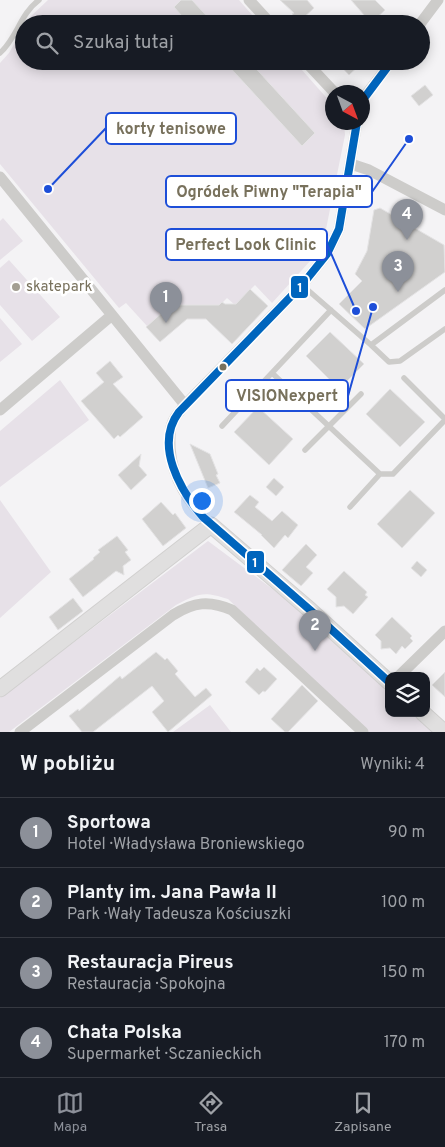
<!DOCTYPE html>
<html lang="pl">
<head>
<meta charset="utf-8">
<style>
	:root { --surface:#171b24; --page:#20242c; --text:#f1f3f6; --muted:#9ea1a6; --line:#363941; --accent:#8c9099 }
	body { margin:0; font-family:Overpass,sans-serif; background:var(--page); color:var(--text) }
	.controls { position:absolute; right:15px; bottom:15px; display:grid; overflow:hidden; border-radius:10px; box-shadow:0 2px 12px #0003 }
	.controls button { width:45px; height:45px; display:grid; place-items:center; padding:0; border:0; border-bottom:1px solid var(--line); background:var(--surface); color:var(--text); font:25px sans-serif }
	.compass { position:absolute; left:325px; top:85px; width:45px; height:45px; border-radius:50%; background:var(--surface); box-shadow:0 2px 12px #0003; rotate:139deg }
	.you { position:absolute; left:201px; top:500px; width:18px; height:18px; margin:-12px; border:4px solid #fff; border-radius:50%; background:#1a73e8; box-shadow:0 0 0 8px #1a73e833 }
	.badge { display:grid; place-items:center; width:32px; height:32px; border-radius:50%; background:var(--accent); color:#fff; font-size:16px; font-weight:700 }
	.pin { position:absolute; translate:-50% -41px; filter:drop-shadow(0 1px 2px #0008) }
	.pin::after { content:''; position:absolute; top:26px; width:18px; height:15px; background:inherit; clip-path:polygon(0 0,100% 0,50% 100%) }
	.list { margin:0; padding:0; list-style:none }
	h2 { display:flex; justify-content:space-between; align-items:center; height:65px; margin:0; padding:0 20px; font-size:21px }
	h2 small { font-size:16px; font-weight:400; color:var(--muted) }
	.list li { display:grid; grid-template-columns:32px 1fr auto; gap:15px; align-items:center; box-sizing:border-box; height:70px; padding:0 20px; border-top:1px solid var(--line) }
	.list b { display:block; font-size:19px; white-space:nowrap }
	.list p { margin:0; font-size:16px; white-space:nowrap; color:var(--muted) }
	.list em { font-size:16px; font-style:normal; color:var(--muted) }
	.icon { flex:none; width:28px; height:28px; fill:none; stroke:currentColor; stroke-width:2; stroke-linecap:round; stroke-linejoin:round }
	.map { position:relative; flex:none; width:445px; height:732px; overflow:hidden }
	.search { position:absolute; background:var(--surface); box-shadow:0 2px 12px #0003; left:15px; right:15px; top:15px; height:55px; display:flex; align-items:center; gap:12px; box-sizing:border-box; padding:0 18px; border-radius:28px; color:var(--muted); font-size:19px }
	.sheet { height:345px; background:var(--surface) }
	nav { display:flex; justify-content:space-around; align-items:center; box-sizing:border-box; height:70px; border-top:1px solid var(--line); background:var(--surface); font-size:14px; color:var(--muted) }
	nav a { display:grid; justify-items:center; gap:2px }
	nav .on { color:var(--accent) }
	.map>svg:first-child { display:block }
</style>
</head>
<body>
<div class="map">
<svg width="445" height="732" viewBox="0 0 445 732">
	<rect width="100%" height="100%" fill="#f4f3f5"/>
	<!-- green -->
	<path fill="#e7e1e8" d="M48,0H239L260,24H26L30,17Z
		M24,27V61H294L332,104V122L344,123L345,135L324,239L311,260L272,303L255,285L235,305L227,298L220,305L182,306L176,300L147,326L126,303L119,308L0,164V63L9,53Z
		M3,218L23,241L0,260V221Z
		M9,260L60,317L32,341L0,305V268Z
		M0,318L22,344L0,362Z
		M60,380L89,420L0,487V431Z
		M0,500L51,572L0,618Z
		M208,541L306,614L389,690V713H414L435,732H368L228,599C203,591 199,593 176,605L9,732H0V698Z
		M210,705L231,732H173Z"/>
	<!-- building -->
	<path fill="#d1d0cf" stroke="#e4e3e4" d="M181,0H192L214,24H189L174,7Z
		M280,0H307L314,8L300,21L292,14L294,13Z
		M351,0H375L385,10L371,23Z
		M224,61H249L315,133L302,146Z
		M336,61H364L349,75Z
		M425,85L433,95L419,106L411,96Z
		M380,208L444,245L445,272L365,329L339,304L362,281L355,274L367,251L374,210Z
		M250,289L268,306L232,344L206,319H187L160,342L146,327L173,303L175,305H219L222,302L225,304H236Z
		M330,332L364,364L339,389L306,356Z
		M110,361L123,377L113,384L143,417L120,437L118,435L114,439L81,401L104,382L96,373Z
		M390,389L425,422L400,447L366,414Z
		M258,407L293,439L269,465L234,432Z
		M190,444L210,454L218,474L216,475L220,483L208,488Z
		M141,454L139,466L147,475L131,490L118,475Z
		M274,478L284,487L276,496L266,487Z
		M410,490L435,513L402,548L377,524Z
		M250,495L259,502L255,507L272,521L282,511L298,525L288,538L285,535L274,548L261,535H262L234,512Z
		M161,502L173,515L175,513L186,528L163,546L142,519Z
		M117,536L128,550L125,552L131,560L123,566L124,575L116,571L83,597L69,579L94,559L93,558L100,552L98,550Z
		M306,544L317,555L306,567L313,573L301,586L282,570Z
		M417,561L427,570L421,577L411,568Z
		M344,571L367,592L365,595L368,597L353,614L344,606L336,607V597L327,589Z
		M73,598L83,611L58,630L49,617Z
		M392,617L412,636L410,638L413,641L405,649L402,646L396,654L390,648L381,649V641L375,635Z
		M156,652L165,660L167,658L178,671L175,674L195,697L206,688L212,695L168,732L152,712L164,701L152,686L93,732H82L69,716L78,709L79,711L120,676L122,679Z
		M264,667L277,679L265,692L263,691L259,695L245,682L257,668L260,671Z
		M445,672V697L432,685Z
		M302,685L318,701L288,732H285L271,719Z"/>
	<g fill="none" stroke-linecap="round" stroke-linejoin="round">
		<!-- secondary casing -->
		<g stroke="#d1d0cf" stroke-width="17">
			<path id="secondary" d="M0,689L211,525L310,610L389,682
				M423,713L444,732"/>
		</g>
		<!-- lane -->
		<path stroke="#cdccca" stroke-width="5.5" d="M0,53C17,38 20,14 39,0
			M302,285L371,345L445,290
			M371,345L389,362L400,361L445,329
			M272,373L380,474H393L445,420
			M404,378L445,419
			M222,426L331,310
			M305,450L361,394
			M350,507L380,474"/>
		<!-- street -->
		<path stroke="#cdccca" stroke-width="11" d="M249,0L271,24
			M420,24L438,0
			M305,61L334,92
			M362,102L365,96L392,61
			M351,164L369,170L445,210
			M0,177L185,405
			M0,410L112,315
			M211,525C189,503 172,479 170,448C170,440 169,432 172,424C174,417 180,411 185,405L302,285L327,254L339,229L357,122
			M399,676L445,631
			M20,732L173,615C194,602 209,600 232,610L363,732"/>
		<!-- secondary -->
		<use href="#secondary" stroke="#e0dfdf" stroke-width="15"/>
		<!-- bus-1 casing -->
		<g stroke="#fff" stroke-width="11">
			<path id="bus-1" d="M362,101L392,61
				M357,122L339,229L327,254L302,285L179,412C154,445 180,490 203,517L310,610L389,682"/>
		</g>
		<!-- bus-1 -->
		<use href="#bus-1" stroke="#0065bd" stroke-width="8"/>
	</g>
	<!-- markers -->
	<circle fill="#a39e92" stroke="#fff" stroke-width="2" cx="16" cy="287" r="5"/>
	<circle fill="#78715c" stroke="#fff" stroke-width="2" cx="223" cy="367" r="4.5"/>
	<g text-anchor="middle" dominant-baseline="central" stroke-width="5" stroke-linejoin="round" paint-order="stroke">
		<!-- poi labels -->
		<g font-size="15" fill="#78715c" stroke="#fff" text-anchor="start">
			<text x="26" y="287">skatepark</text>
		</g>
	</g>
	<!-- callouts -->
	<path fill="none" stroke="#1d4ed8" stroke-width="2" d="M48 189L106 128M409 139L372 192M356 311L327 244M373 307L348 396"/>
	<g fill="#1d4ed8" stroke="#fff" stroke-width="2">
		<circle cx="48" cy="189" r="5"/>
		<circle cx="409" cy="139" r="5"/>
		<circle cx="356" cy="311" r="5"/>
		<circle cx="373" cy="307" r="5"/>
	</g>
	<g fill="#fff" stroke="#1d4ed8" stroke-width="2">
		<rect x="106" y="113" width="130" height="31" rx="5"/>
		<rect x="166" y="176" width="206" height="31" rx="5"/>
		<rect x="166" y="229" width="161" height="31" rx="5"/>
		<rect x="226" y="380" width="122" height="31" rx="5"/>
	</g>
	<g font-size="16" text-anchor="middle" font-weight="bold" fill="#78715c">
		<text x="171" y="134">korty tenisowe</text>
		<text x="269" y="197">Ogródek Piwny "Terapia"</text>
		<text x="246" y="250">Perfect Look Clinic</text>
		<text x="287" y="401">VISIONexpert</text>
	</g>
	<g stroke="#fff" stroke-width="2">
		<rect x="290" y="275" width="19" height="24" rx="5" fill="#0065bd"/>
		<rect x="246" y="550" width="19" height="24" rx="5" fill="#0065bd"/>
	</g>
	<g font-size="14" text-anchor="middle" font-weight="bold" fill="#fff">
		<text x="300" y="292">1</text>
		<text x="255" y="567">1</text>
	</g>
</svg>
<div class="controls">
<button><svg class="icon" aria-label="layers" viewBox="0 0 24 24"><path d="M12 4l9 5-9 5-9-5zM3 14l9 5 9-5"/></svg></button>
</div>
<svg class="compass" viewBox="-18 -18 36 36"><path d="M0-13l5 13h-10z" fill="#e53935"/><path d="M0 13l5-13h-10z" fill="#9ea1a6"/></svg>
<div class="you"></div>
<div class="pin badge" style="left:166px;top:323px">1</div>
<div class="pin badge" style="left:315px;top:651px">2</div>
<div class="pin badge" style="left:398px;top:292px">3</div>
<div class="pin badge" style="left:407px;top:240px">4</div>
<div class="search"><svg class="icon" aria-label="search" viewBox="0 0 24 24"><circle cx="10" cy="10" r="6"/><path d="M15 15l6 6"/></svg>Szukaj tutaj</div>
</div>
<section class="sheet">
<h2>W pobliżu<small>Wyniki: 4</small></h2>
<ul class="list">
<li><span class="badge">1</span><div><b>Sportowa</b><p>Hotel · Władysława Broniewskiego</p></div><em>90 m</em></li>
<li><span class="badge">2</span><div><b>Planty im. Jana Pawła II</b><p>Park · Wały Tadeusza Kościuszki</p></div><em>100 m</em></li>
<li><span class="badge">3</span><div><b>Restauracja Pireus</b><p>Restauracja · Spokojna</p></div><em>150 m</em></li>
<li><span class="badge">4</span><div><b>Chata Polska</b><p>Supermarket · Sczanieckich</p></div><em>170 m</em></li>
</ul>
</section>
<nav>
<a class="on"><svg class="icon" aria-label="map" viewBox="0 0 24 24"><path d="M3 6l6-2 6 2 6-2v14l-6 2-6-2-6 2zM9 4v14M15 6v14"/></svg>Mapa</a>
<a><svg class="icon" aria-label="directions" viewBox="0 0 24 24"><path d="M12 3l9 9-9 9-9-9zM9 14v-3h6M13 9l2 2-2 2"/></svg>Trasa</a>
<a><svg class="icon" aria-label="saved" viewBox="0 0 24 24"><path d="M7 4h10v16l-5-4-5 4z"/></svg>Zapisane</a>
</nav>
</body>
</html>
